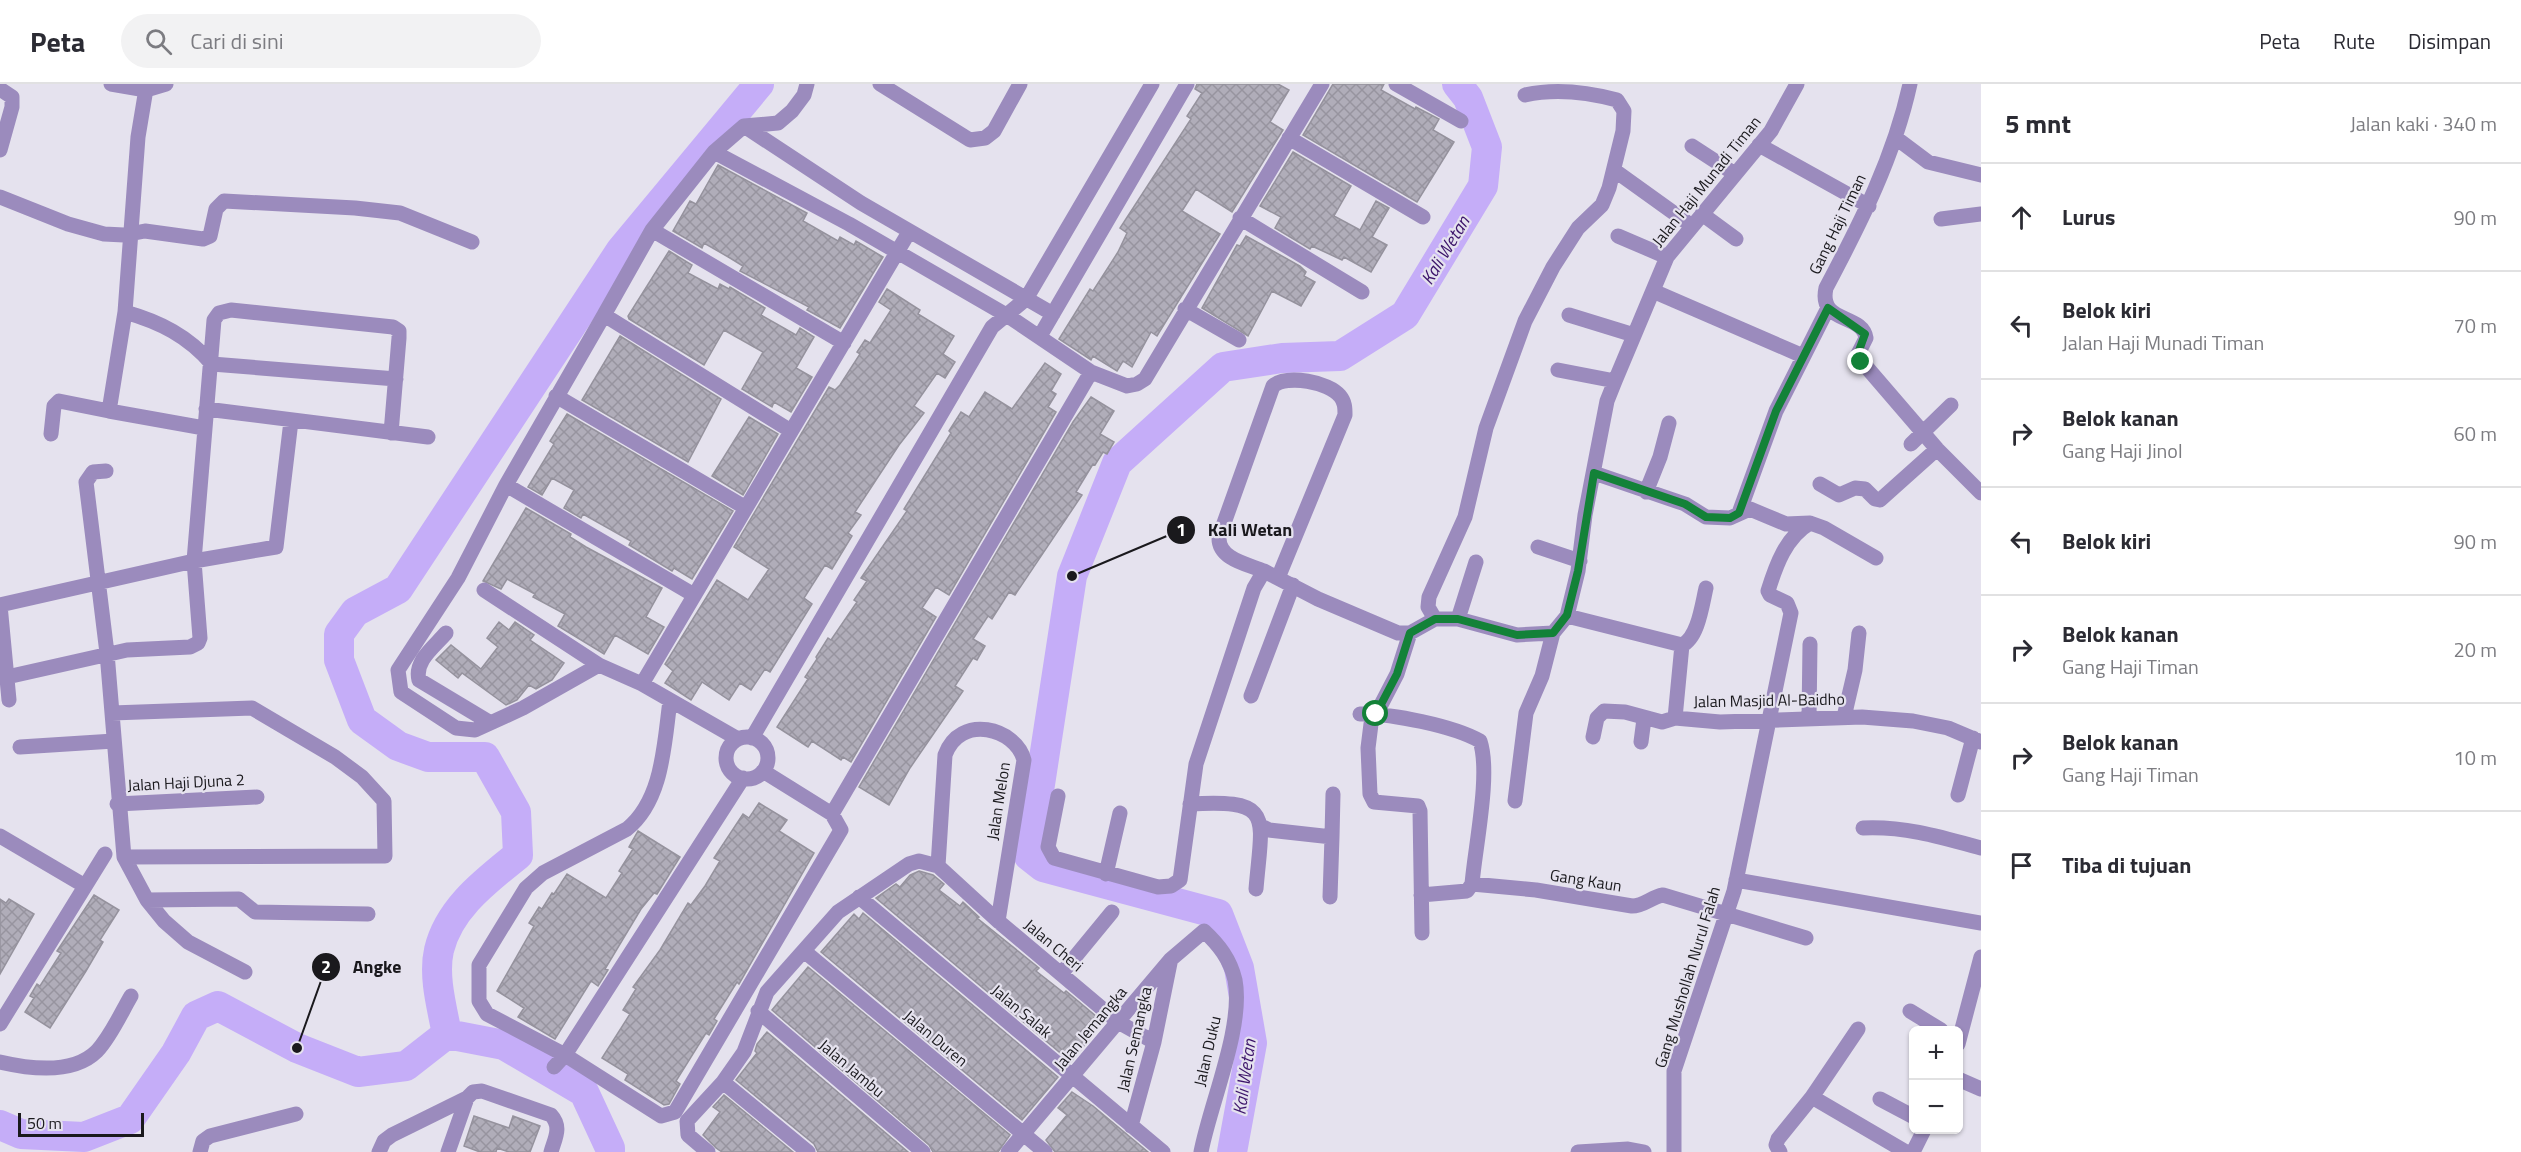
<!DOCTYPE html>
<html lang="id">
<head>
<meta charset="utf-8">
<style>
	:root { --surface:#fff; --page:#f2f2f3; --text:#2b2b33; --muted:#7c7c81; --line:#e1e1e2 }
	body { margin:0; font-family:"Titillium Web",sans-serif; background:var(--page); color:var(--text) }
	.controls { position:absolute; right:18px; bottom:18px; display:grid; overflow:hidden; border-radius:9px; box-shadow:0 2px 4px #0004 }
	.controls button { width:54px; height:54px; display:grid; place-items:center; padding:0; border:0; border-bottom:2px solid var(--line); background:var(--surface); color:var(--text); font:30px sans-serif }
	.scale { position:absolute; left:18px; bottom:15px; width:126px; box-sizing:border-box; padding-left:6px; border:3px solid #1a191d; border-top:0; font-size:16px; line-height:21px; white-space:nowrap; color:#1a191d; -webkit-text-stroke:4px #e5e2ee; paint-order:stroke }
	.stop { position:absolute; width:18px; height:18px; margin:-14px; border:4px solid #138238; border-radius:50%; background:#fff }
	.stop.end { background:#138238; border-color:#fff; box-shadow:0 2px 6px #0008 }
	.list { margin:0; padding:0; list-style:none }
	h2 { display:flex; justify-content:space-between; align-items:center; height:78px; margin:0; padding:0 24px; font-size:26px }
	h2 small { font-size:20px; font-weight:400; color:var(--muted) }
	.list li { display:grid; grid-template-columns:39px 1fr auto; gap:18px; align-items:center; box-sizing:border-box; height:108px; padding:0 24px; border-top:2px solid var(--line) }
	.list b { display:block; font-size:22px; white-space:nowrap }
	.list p { margin:0; font-size:20px; white-space:nowrap; color:var(--muted) }
	.list em { font-size:20px; font-style:normal; color:var(--muted) }
	.icon { flex:none; width:33px; height:33px; fill:none; stroke:currentColor; stroke-width:2; stroke-linecap:round; stroke-linejoin:round }
	.map { position:relative; flex:none; width:1981px; height:1068px; overflow:hidden }
	header { display:flex; align-items:center; gap:36px; box-sizing:border-box; height:84px; padding:0 30px; background:var(--surface); border-bottom:2px solid var(--line) }
	header strong { font-size:28px }
	nav { display:flex; gap:33px; margin-inline-start:auto; font-size:21px }
	.search { width:420px; height:54px; background:var(--page); display:flex; align-items:center; gap:15px; box-sizing:border-box; padding:0 21px; border-radius:33px; color:var(--muted); font-size:22px }
	main { display:flex }
	aside { flex:1; background:var(--surface) }
	.map>svg:first-child { display:block }
</style>
</head>
<body>
<header>
<strong>Peta</strong>
<div class="search"><svg class="icon" aria-label="search" viewBox="0 0 24 24"><circle cx="10" cy="10" r="6"/><path d="M15 15l6 6"/></svg>Cari di sini</div>
<nav><a>Peta</a><a>Rute</a><a>Disimpan</a></nav>
</header>
<main>
<div class="map">
<svg width="1981" height="1068" viewBox="0 0 1981 1068">
	<defs>
		<pattern id="building-cross-hatch" width="8" height="8" patternUnits="userSpaceOnUse" patternTransform="scale(1.5)"><rect width="8" height="8" fill="#b0adb9"/><path d="M0 0l8 8M0 8l8-8" fill="none" stroke="#97949f"/></pattern>
	</defs>
	<rect width="100%" height="100%" fill="#e5e2ee"/>
	<g fill="none" stroke-linecap="round" stroke-linejoin="round">
		<!-- river -->
		<path stroke="#c5adf8" stroke-width="30" d="M447,950L504,961L584,1008L610,1064V1068
			M0,1041L21,1050L84,1053L130,1035L176,969L196,932L218,922L297,964L358,988L406,982L447,950C442,924 433,892 439,866C449,824 486,797 518,771L516,728L485,673H428L398,662L362,636L339,576V550L355,528L398,505L621,166L759,0
			M1232,1068L1252,959L1239,884L1218,830L1043,783L1029,772L1072,492L1117,379L1223,283L1282,274L1340,272L1405,231L1483,102L1487,63L1468,14L1457,0"/>
	</g>
	<!-- building -->
	<path fill="url(#building-cross-hatch)" stroke="#95929d" stroke-width="1.5" d="M1197,0H1278L1289,6L1270,38L1283,46L1232,128L1196,105L1182,127L1220,150L1157,252L1151,248L1132,283L1123,277L1117,287L1093,272L1091,276L1059,255L1090,205L1093,207L1118,168L1127,149L1120,144L1191,35L1187,32L1202,9L1195,5Z
		M1333,0H1384L1381,6L1415,25L1416,23L1439,35L1433,46L1454,58L1417,118L1303,51Z
		M1293,68L1351,102L1334,132L1360,146L1376,117L1389,124L1372,153L1387,161L1371,188L1344,173L1342,176L1312,162L1310,165L1275,144L1281,133L1260,122Z
		M718,81L807,129L803,137L838,157L840,153L854,161L856,157L883,173L840,244L807,226L809,223L740,187L743,182L730,174L704,159L702,164L673,147L690,117L696,120Z
		M1246,152L1300,182L1306,188L1304,192L1315,198L1301,222L1272,207L1248,252L1202,224L1237,161L1240,162Z
		M669,167L692,181L688,189L718,205L720,200L729,205L730,203L765,224L761,231L796,251L800,244L814,253L796,284L812,293L791,328L774,318L772,323L742,305L763,268L724,246L704,281L629,235L628,232Z
		M887,205L920,226L918,230L954,252L943,270L955,278L945,294L937,289L914,322L924,329L899,361L855,428L861,431L848,449L852,452L832,485L825,481L804,514L812,520L770,588L765,585L751,606L740,599L729,616L702,598L691,616L665,599L673,587L665,580L717,496L748,516L769,485L734,463L829,303L835,306L840,301L860,270L857,268L865,256L870,259L891,226L879,218Z
		M620,252L721,315L688,378L582,316Z
		M1045,279L1061,290L1051,307L1056,310L1048,323L1056,328L949,511L936,503L922,524L936,533L851,678L843,673L841,676L812,657L808,663L777,643L808,595L805,593L817,575L816,573L828,554L831,556L857,518L854,516L867,497L861,494L907,427L904,425L951,349L949,347L961,328L969,333L985,308L1012,325Z
		M1091,313L1114,327L1100,350L1114,358L1107,370L1103,368L1095,381L1093,380L1076,408L1082,411L1015,511L1009,508L992,535L988,532L973,555L985,562L977,576L973,574L955,602L963,607L910,684L889,721L859,703L1073,338Z
		M567,330L733,427L692,495L674,484L672,487L629,461L631,457L583,430L581,434L564,424L574,406L552,394L542,411L528,403L554,360L550,357Z
		M749,333L778,350L743,411L712,392Z
		M526,424L571,450L570,453L586,463L662,504L646,533L664,543L648,570L615,551L604,570L558,542L565,530L533,513L535,510L507,495L501,505L483,497Z
		M499,538L509,546L515,538L534,551L530,556L564,579L552,596L536,605L529,601L517,616L506,621L462,589L458,594L436,576L451,561L481,585L498,563L487,554Z
		M759,719L787,736L779,747L814,769L739,900L737,898L714,935L717,937L709,951L706,949L676,997L680,1000L669,1020L664,1021L625,996L628,990L602,974L630,930L623,926L636,905L633,903L660,866L688,819L691,821L705,802L720,777L714,774L743,730L749,734Z
		M638,747L680,773L657,810L654,809L641,825L605,885L608,886L598,902L591,897L555,955L518,933L524,924L497,907L534,842L529,839L539,823L542,825L552,809L554,810L567,790L606,814L622,789L619,787L633,765L629,763Z
		M919,787L933,791L944,800L939,806L960,822L963,818L979,833L977,834L1039,884L1036,887L1064,909L1066,907L1103,938L1071,978L876,814L896,800L900,803L910,791Z
		M94,811L119,826L100,856L103,858L86,887L50,944L25,928L34,914L30,912L37,900L40,902L61,869L57,867Z
		M0,815L6,819L9,815L34,830L0,890Z
		M863,829L1058,993L1022,1036L821,868L854,830L859,835Z
		M808,883L1010,1051L998,1068H933L929,1061L772,926Z
		M767,948L908,1068H818L814,1060L736,996L757,969L755,967L757,960Z
		M1072,1008L1093,1022L1148,1068H1055L1046,1056L1067,1031L1058,1024Z
		M724,1011L793,1068H722L716,1064L703,1051L720,1028L713,1023Z
		M474,1032L509,1044L513,1032L540,1042L530,1068H509L497,1064L496,1068H480L464,1062Z"/>
	<g fill="none" stroke-linecap="round" stroke-linejoin="round">
		<!-- street -->
		<path stroke="#9b8bbd" stroke-width="15" d="M111,0L146,6
			M880,0L970,56L985,54L994,47L1020,0
			M1396,0L1461,37
			M1910,0C1894,73 1861,138 1826,204C1818,240 1862,229 1866,254L1857,272L1937,365L1981,409
			M0,5L12,13V23L0,66
			M744,42L861,119L1053,230
			M1289,54L1423,133
			M1896,54L1928,78L1981,91
			M1759,61L1869,122
			M1692,62L1735,90
			M714,68L849,140L1008,232L1091,288L1127,302L1137,300L1145,295L1322,0
			M1614,86L1692,142
			M0,113L68,140L104,150L124,151L145,147L203,155L210,152L216,125L224,117L355,124L400,129L472,158
			M1702,130L1736,155
			M1240,134L1362,208
			M1941,135L1981,130
			M652,146L844,259
			M1618,152L1667,173
			M1653,207L1803,272
			M1185,225L1239,256
			M125,228C160,238 188,252 212,280L396,295
			M1569,231L1634,251
			M1040,252L1187,0
			M1558,286L1615,297
			M556,312L746,424
			M206,325L428,353
			M109,327L204,344
			M791,347L604,231L652,146L714,68L744,42L778,39L792,27L804,11L807,0
			M51,350L54,322L59,317L109,327L125,228L138,53L145,11L146,6L166,0
			M1911,360L1951,321
			M106,387L93,388L86,398L107,569L124,773L147,816L164,837L188,858L245,888
			M1594,389L1685,420L1706,433L1730,434L1750,425L1786,440L1810,439C1786,453 1776,481 1768,507L1770,511L1787,519L1791,529L1734,807L1674,987V1068
			M1820,400L1839,411L1855,404L1865,405L1875,415L1880,416L1937,365
			M506,401L694,511
			M1646,408L1660,373L1669,339
			M1739,429L1776,327L1828,224
			M1810,439L1824,444L1876,474
			M1538,463L1580,477
			M1264,487C1247,480 1218,475 1219,453L1273,302C1287,290 1329,298 1340,312C1345,318 1345,324 1345,331L1278,494
			M484,506L599,581L642,600L738,655
			M0,521L194,477L276,463L291,337
			M0,521L9,616
			M1567,532L1682,561
			M1435,535L1428,523L1429,513L1465,433L1486,344L1525,237L1553,183L1578,144L1602,121L1609,104L1623,47L1624,27L1617,16C1587,8 1556,4 1525,11
			M1458,535L1476,478
			M446,549C434,563 414,577 419,596L489,638
			M1410,549L1397,590L1371,640L1368,664L1370,710L1374,718L1418,722L1420,727L1422,849
			M1682,561C1698,554 1702,521 1706,504
			M599,581L523,624L475,646L456,644L401,608L398,586L458,494L506,401L604,231
			M7,593L127,566L190,563L198,559L200,554L194,477L214,236L219,229L231,226L393,243L399,247V254L391,349
			M642,600L909,148
			M1251,612L1293,501
			M670,617C664,660 663,716 627,745L543,789L526,804L479,881V917L487,930L565,971L661,1032L675,1028L841,746L832,730L763,687
			M112,629L252,624L335,673L362,693L384,717L385,772L124,773
			M1360,630C1390,629 1454,642 1480,657C1491,690 1475,763 1472,800L1467,807L1421,811
			M1844,633L1855,586L1859,549
			M1675,634L1682,561
			M1809,635L1810,560
			M1593,653L1597,634L1604,627L1625,628L1662,638L1675,634L1720,638L1862,633L1913,637L1948,644L1981,658
			M726 674a21 21 0 1 1 42 0a21 21 0 1 1-42 0Z
			M752,654L992,243L1026,215L1152,0
			M1641,658L1644,635
			M20,663L114,657
			M1958,711L1973,654
			M1058,712L1048,763L1054,774L1158,803L1171,802L1180,796L1196,680L1254,504L1264,487L1318,515L1398,549H1410L1435,535H1458L1517,551L1553,549
			M1515,717L1526,629L1542,592L1553,549L1567,532L1578,487L1585,431L1607,317L1615,297L1667,173L1771,47L1797,0
			M117,720L257,713
			M1190,720C1275,715 1262,732 1256,805
			M832,730L1091,288
			M1261,742L1269,746L1332,753L1333,710
			M1863,744C1905,742 1941,753 1981,764
			M0,752L85,802
			M938,782L945,671C960,629 1016,644 1024,676L998,837
			M1106,790L1120,729
			M1736,796L1981,839
			M1472,800L1536,806L1632,822C1644,822 1651,813 1663,811L1806,854
			M859,813L1163,1068
			M1330,813L1332,753
			M147,816L239,815L255,828L368,830
			M804,867L1045,1068
			M1061,890L1112,828
			M758,927L923,1068
			M1910,927L1941,946
			M0,940L105,770
			M1958,960L1981,873
			M0,978C30,985 73,991 97,967C111,952 121,929 131,912
			M554,983L565,971L743,694
			M1958,995L1981,1005
			M723,998L808,1068
			M1812,1013L1906,1068
			M1880,1015L1914,1033
			M1131,1042L1154,958L1170,879
			M200,1068L203,1057L210,1052L296,1030
			M379,1068L384,1057L392,1051L467,1014
			M448,1068L467,1014L473,1008L482,1007L551,1031C562,1043 555,1054 551,1068
			M708,1068L688,1051L687,1037L723,998L744,968L767,908L838,828L909,780L919,777L938,782L998,837L1118,938L1154,958
			M1008,1068L1170,876L1204,847C1219,861 1230,875 1235,896C1244,943 1210,1020 1201,1068
			M1578,1068L1628,1065L1644,1068
			M1780,1068L1776,1061L1778,1055L1812,1013L1858,945
			M1913,1068L1924,1046"/>
	</g>
	<g fill="none" stroke-linecap="round" stroke-linejoin="round">
		<!-- route -->
		<path stroke="#138238" stroke-width="8" d="M1376,630L1397,590L1410,549L1435,535H1458L1517,551L1553,549L1567,531L1578,487L1594,389L1685,420L1706,433L1730,434L1739,429L1776,327L1828,224L1865,250L1857,272L1861,278"/>
	</g>
	<g text-anchor="middle" dominant-baseline="central" stroke-width="4.5" stroke-linejoin="round" paint-order="stroke">
		<!-- street labels -->
		<g font-size="16" fill="#1a191d" stroke="#e5e2ee">
			<text transform="translate(1706 97) rotate(-51)">Jalan Haji Munadi Timan</text>
			<text transform="translate(1837 140) rotate(-64)">Gang Haji Timan</text>
			<text transform="translate(1769 616) rotate(-1)">Jalan Masjid Al-Baidho</text>
			<text transform="translate(186 698) rotate(-3)">Jalan Haji Djuna 2</text>
			<text transform="translate(998 717) rotate(-81)">Jalan Melon</text>
			<text transform="translate(1586 796) rotate(9)">Gang Kaun</text>
			<text transform="translate(1054 861) rotate(40)">Jalan Cheri</text>
			<text transform="translate(1687 893) rotate(-73)">Gang Mushollah Nurul Falah</text>
			<text transform="translate(1022 927) rotate(40)">Jalan Salak</text>
			<text transform="translate(1090 944) rotate(-50)">Jalan Jemangka</text>
			<text transform="translate(936 954) rotate(40)">Jalan Duren</text>
			<text transform="translate(1134 955) rotate(-77)">Jalan Semangka</text>
			<text transform="translate(1207 967) rotate(-77)">Jalan Duku</text>
			<text transform="translate(852 984) rotate(40)">Jalan Jambu</text>
		</g>
		<!-- water labels -->
		<g font-size="18" font-style="italic" fill="#3c146a" stroke="#e5e2ee">
			<text transform="translate(1445 166) rotate(-59)">Kali Wetan</text>
			<text transform="translate(1244 993) rotate(-82)">Kali Wetan</text>
		</g>
	</g>
	<!-- callouts -->
	<path fill="none" stroke="#1a191d" stroke-width="2" d="M1072 492L1181 446M297 964L326 883"/>
	<g fill="#1a191d" stroke="#e5e2ee" stroke-width="2">
		<circle cx="1072" cy="492" r="6"/>
		<circle cx="297" cy="964" r="6"/>
		<circle cx="1181" cy="446" r="15"/>
		<circle cx="326" cy="883" r="15"/>
	</g>
	<g font-size="18" text-anchor="middle" font-weight="bold" fill="#fff">
		<text x="1181" y="452">1</text>
		<text x="326" y="889">2</text>
	</g>
	<g font-size="18" text-anchor="middle" font-weight="bold" fill="#1a191d" stroke="#e5e2ee" stroke-width="4.5" stroke-linejoin="round" paint-order="stroke">
		<text x="1250" y="452">Kali Wetan</text>
		<text x="377" y="889">Angke</text>
	</g>
</svg>
<div class="controls">
<button>+</button>
<button>−</button>
</div>
<div class="scale">50 m</div>
<div class="stop" style="left:1376px;top:630px"></div>
<div class="stop end" style="left:1861px;top:278px"></div>
</div>
<aside>
<h2>5 mnt<small>Jalan kaki · 340 m</small></h2>
<ul class="list">
<li><svg class="icon" aria-label="ahead" viewBox="0 0 24 24"><path d="M12 20V5M6 11l6-6 6 6"/></svg><div><b>Lurus</b></div><em>90 m</em></li>
<li><svg class="icon" aria-label="left" viewBox="0 0 24 24"><path d="M17 20v-9H6M10 6l-5 5 5 5"/></svg><div><b>Belok kiri</b><p>Jalan Haji Munadi Timan</p></div><em>70 m</em></li>
<li><svg class="icon" aria-label="right" viewBox="0 0 24 24"><path d="M7 20v-9h11M14 6l5 5-5 5"/></svg><div><b>Belok kanan</b><p>Gang Haji Jinol</p></div><em>60 m</em></li>
<li><svg class="icon" aria-label="left" viewBox="0 0 24 24"><path d="M17 20v-9H6M10 6l-5 5 5 5"/></svg><div><b>Belok kiri</b></div><em>90 m</em></li>
<li><svg class="icon" aria-label="right" viewBox="0 0 24 24"><path d="M7 20v-9h11M14 6l5 5-5 5"/></svg><div><b>Belok kanan</b><p>Gang Haji Timan</p></div><em>20 m</em></li>
<li><svg class="icon" aria-label="right" viewBox="0 0 24 24"><path d="M7 20v-9h11M14 6l5 5-5 5"/></svg><div><b>Belok kanan</b><p>Gang Haji Timan</p></div><em>10 m</em></li>
<li><svg class="icon" aria-label="arrive" viewBox="0 0 24 24"><path d="M6 21V4h12l-3 4 3 4H6"/></svg><div><b>Tiba di tujuan</b></div></li>
</ul>
</aside>
</main>
</body>
</html>
